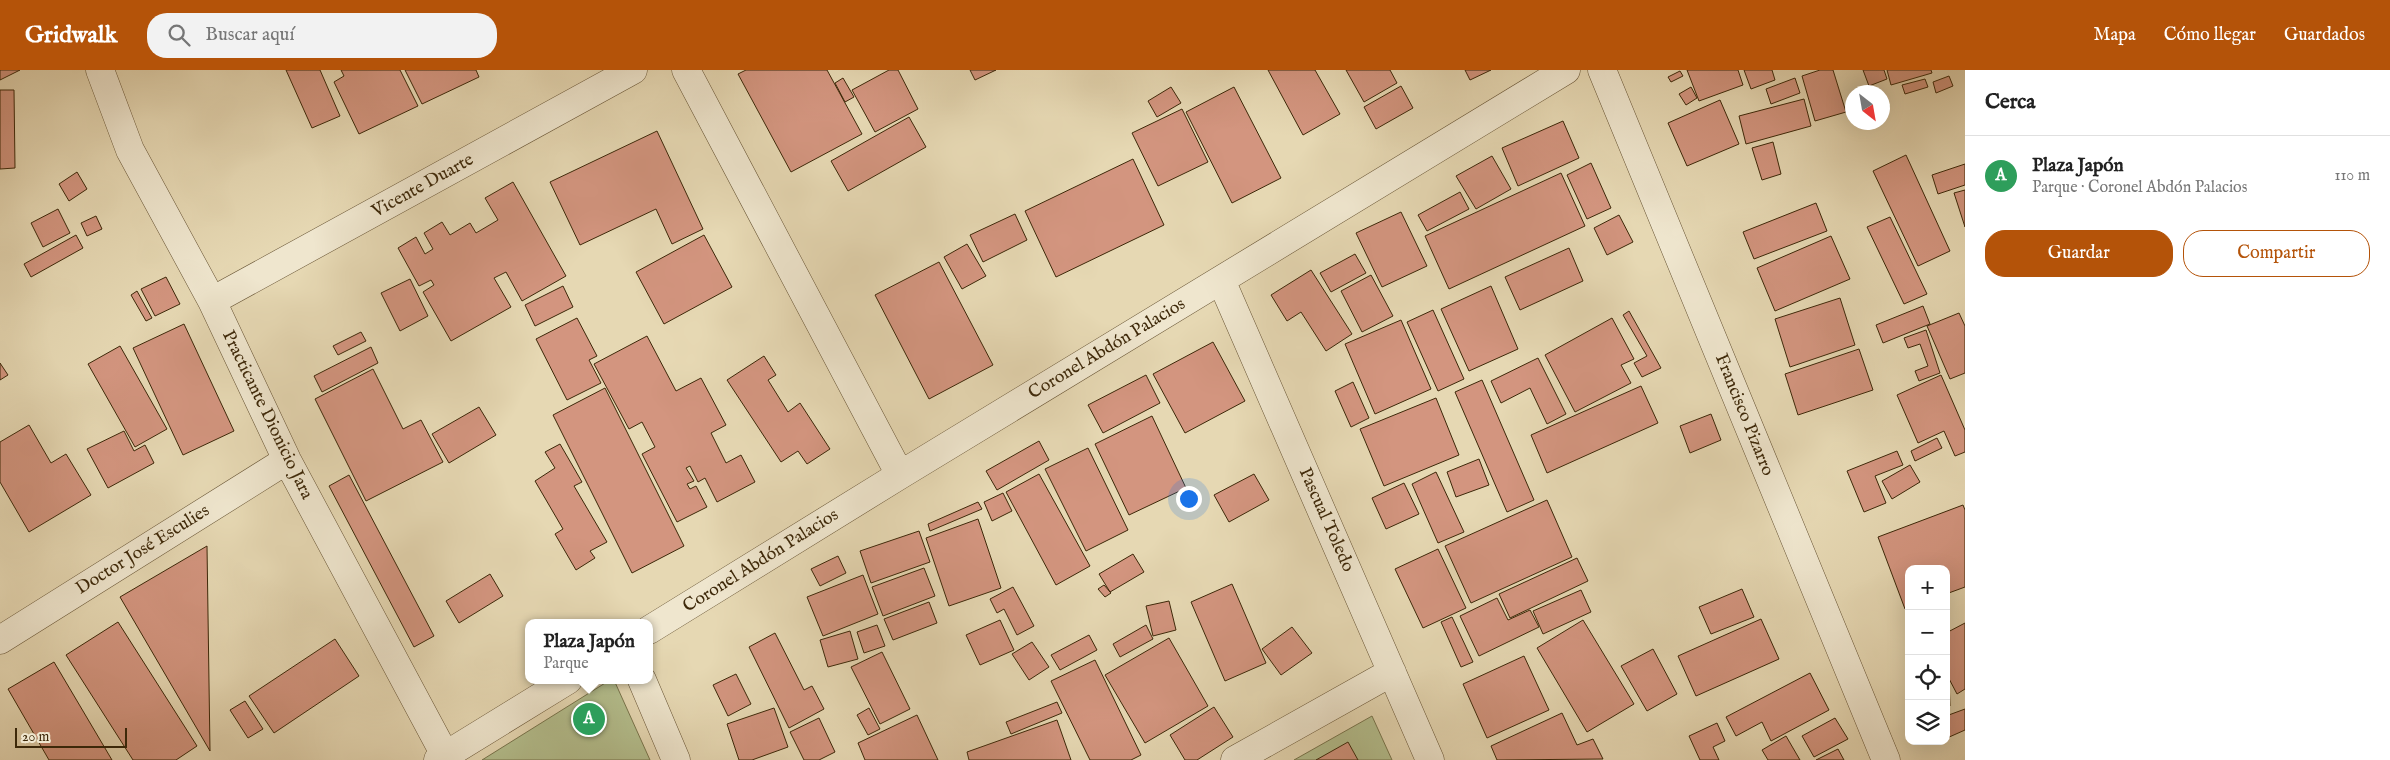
<!DOCTYPE html>
<html lang="es">
<head>
<meta charset="utf-8">
<style>
	:root { --surface:#fff; --page:#f2f2f2; --text:#222; --muted:#767676; --line:#e0e0e0; --accent:#b45309 }
	body { margin:0; font-family:"IM FELL English",serif; background:var(--page); color:var(--text) }
	.controls { position:absolute; right:15px; bottom:15px; display:grid; overflow:hidden; border-radius:10px; box-shadow:0 5px 20px #0002 }
	.controls button { width:45px; height:45px; display:grid; place-items:center; padding:0; border:0; border-bottom:1px solid var(--line); background:var(--surface); color:var(--text); font:25px sans-serif }
	.compass { position:absolute; left:1845px; top:15px; width:45px; height:45px; border-radius:50%; background:var(--surface); box-shadow:0 5px 20px #0002; rotate:149deg }
	.scale { position:absolute; left:15px; bottom:12px; width:112px; box-sizing:border-box; padding-left:5px; border:2px solid #3d2809; border-top:0; font-size:14px; line-height:18px; white-space:nowrap; color:#3d2809; -webkit-text-stroke:4px #efe6ce; paint-order:stroke }
	.you { position:absolute; left:1188px; top:428px; width:18px; height:18px; margin:-12px; border:4px solid #fff; border-radius:50%; background:#1a73e8; box-shadow:0 0 0 8px #1a73e833 }
	.badge { display:grid; place-items:center; width:32px; height:32px; border-radius:50%; background:var(--accent); color:#fff; font-size:16px; font-weight:700 }
	.pin { position:absolute; translate:-50% -50%; border:2px solid #fff; box-shadow:0 1px 5px #0006 }
	.popup { position:absolute; left:525px; top:549px; width:128px; height:65px; box-sizing:border-box; display:grid; place-content:center; border-radius:10px; background:var(--surface); filter:drop-shadow(0 1px 4px #0005); font-size:16px; white-space:nowrap; color:var(--muted) }
	.popup b { font-size:19px; color:var(--text) }
	.popup::after { content:''; position:absolute; left:50%; top:100%; margin-left:-10px; border:10px solid transparent; border-top-color:var(--surface) }
	.list { margin:0; padding:0; list-style:none }
	h2 { display:flex; justify-content:space-between; align-items:center; height:65px; margin:0; padding:0 20px; font-size:21px }
	h2 small { font-size:16px; font-weight:400; color:var(--muted) }
	.list li { display:grid; grid-template-columns:32px 1fr auto; gap:15px; align-items:center; box-sizing:border-box; height:80px; padding:0 20px; border-top:1px solid var(--line) }
	.list b { display:block; font-size:19px; white-space:nowrap }
	.list p { margin:0; font-size:16px; white-space:nowrap; color:var(--muted) }
	.list em { font-size:16px; font-style:normal; color:var(--muted) }
	.actions { display:flex; gap:10px; padding:15px 20px }
	.actions a { flex:1; padding:11px 0; border:1px solid var(--accent); border-radius:20px; text-align:center; font-size:18px; color:var(--accent) }
	.actions .main { background:var(--accent); color:#fff }
	.icon { flex:none; width:28px; height:28px; fill:none; stroke:currentColor; stroke-width:2; stroke-linecap:round; stroke-linejoin:round }
	.map { position:relative; flex:none; width:1965px; height:690px; overflow:hidden }
	header { display:flex; align-items:center; gap:30px; box-sizing:border-box; height:70px; padding:0 25px; background:var(--accent); color:#fff }
	header strong { font-size:24px }
	nav { display:flex; gap:28px; margin-inline-start:auto; font-size:18px }
	.search { width:350px; height:45px; background:var(--page); display:flex; align-items:center; gap:12px; box-sizing:border-box; padding:0 18px; border-radius:20px; color:var(--muted); font-size:19px }
	main { display:flex }
	aside { flex:1; background:var(--surface) }
	.map>svg:first-child { display:block }
</style>
</head>
<body>
<header>
<strong>Gridwalk</strong>
<div class="search"><svg class="icon" aria-label="search" viewBox="0 0 24 24"><circle cx="10" cy="10" r="6"/><path d="M15 15l6 6"/></svg>Buscar aquí</div>
<nav><a>Mapa</a><a>Cómo llegar</a><a>Guardados</a></nav>
</header>
<main>
<div class="map">
<svg width="1965" height="690" viewBox="0 0 1965 690">
	<rect width="100%" height="100%" fill="#e6d8b3"/>
	<filter id="stains"><feTurbulence type="fractalNoise" baseFrequency=".004" numOctaves="4"/><feColorMatrix values="0 0 0 0 .2 0 0 0 0 .09 0 0 0 0 .02 0 0 0 .5 -.17"/></filter>
	<radialGradient id="worn" r=".72"><stop offset=".6" stop-color="#630" stop-opacity="0"/><stop offset="1" stop-color="#630" stop-opacity=".3"/></radialGradient>
	<!-- green -->
	<path fill="#b4bf8e" stroke="#78744c" d="M610,610H614L650,690H482Z
		M1372,646L1392,690H1294Z"/>
	<!-- building -->
	<path fill="#d3957f" stroke="#3d2809" d="M0,0H20L0,10Z
		M286,0H320L340,46L312,58Z
		M341,0H400L418,36L359,64L334,12L344,6Z
		M405,0H476L479,7L422,34Z
		M746,0H827L862,64L791,102L738,4Z
		M889,0H898L918,39L875,62L852,20Z
		M970,0H996L975,10Z
		M1268,0H1315L1340,44L1303,65Z
		M1346,0H1390L1397,13L1364,32Z
		M1465,0H1491L1470,10Z
		M1687,0H1738L1743,15L1699,31Z
		M1744,0H1772L1775,10L1751,19Z
		M1820,0H1833L1846,42L1815,51L1802,6Z
		M1863,0H1884L1887,9L1869,16Z
		M1887,0H1931L1932,3L1891,15Z
		M1680,1L1683,6L1671,12L1668,7Z
		M1949,6L1953,16L1936,23L1933,12Z
		M843,8L854,27L845,32L835,13Z
		M1795,8L1800,23L1771,34L1766,19Z
		M1925,9L1928,17L1905,24L1902,15Z
		M1401,16L1413,38L1376,59L1364,37Z
		M1171,17L1181,33L1157,47L1148,31Z
		M1234,17L1281,108L1232,133L1186,42Z
		M1691,17L1697,28L1686,35L1679,24Z
		M0,20H14L15,98L0,99Z
		M1804,29L1811,56L1746,74L1739,46Z
		M1720,30L1739,74L1687,96L1668,53Z
		M1182,39L1208,92L1158,116L1132,63Z
		M909,47L926,77L848,121L831,91Z
		M1563,51L1579,88L1518,116L1502,78Z
		M657,61L703,159L672,174L656,139L580,175L550,112Z
		M1773,72L1781,104L1762,110L1752,78Z
		M1906,85L1950,181L1918,196L1873,101Z
		M1492,86L1511,119L1476,139L1456,106Z
		M1133,89L1164,155L1056,207L1025,141Z
		M1591,93L1611,138L1587,149L1567,105Z
		M1965,94V115L1938,124L1932,105Z
		M77,102L87,119L69,131L59,114Z
		M1561,103L1585,156L1449,219L1425,166Z
		M513,112L566,206L522,231L506,202L494,208L511,237L451,271L423,222L434,215L431,210L419,216L398,178L416,167L425,184L433,179L424,163L442,152L450,165L470,153L476,163L498,150L485,128Z
		M1965,120V157L1954,123Z
		M1460,122L1469,139L1427,161L1418,145Z
		M1816,133L1827,161L1754,189L1743,162Z
		M58,139L70,163L43,177L31,153Z
		M1401,142L1427,196L1382,217L1356,163Z
		M1015,144L1027,170L983,192L970,165Z
		M1619,145L1633,172L1607,185L1594,158Z
		M96,146L102,159L87,166L81,153Z
		M1890,147L1927,224L1904,234L1867,157Z
		M76,165L83,178L31,207L24,194Z
		M704,165L732,217L664,254L636,202Z
		M1831,166L1850,209L1775,241L1757,198Z
		M967,174L986,206L962,219L944,187Z
		M1569,178L1583,211L1520,240L1505,207Z
		M1355,184L1366,203L1331,222L1320,203Z
		M939,192L993,295L929,329L875,225Z
		M1311,200L1352,264L1326,281L1301,242L1287,251L1271,225Z
		M1371,205L1393,246L1362,262L1341,221Z
		M166,207L180,234L155,246L141,219Z
		M410,209L428,246L400,261L381,223Z
		M563,216L573,237L535,256L525,235Z
		M1491,216L1518,279L1469,301L1441,239Z
		M137,221L152,248L146,251L131,225Z
		M1840,228L1855,275L1790,297L1775,249Z
		M1923,236L1930,254L1883,273L1876,255Z
		M1433,240L1464,309L1438,321L1407,252Z
		M1629,241L1661,298L1642,307L1634,293L1647,286L1623,245Z
		M1959,243L1965,256V303L1950,309L1927,256Z
		M577,248L597,286L589,290L601,313L567,330L536,269Z
		M1612,248L1634,289L1621,295L1631,313L1575,342L1545,285Z
		M1401,250L1431,319L1375,344L1345,274Z
		M184,254L234,361L183,385L133,278Z
		M1926,260L1940,303L1919,311L1915,301L1928,296L1920,274L1908,278L1904,268Z
		M361,262L366,271L338,285L333,276Z
		M647,266L676,321L701,308L726,355L711,363L726,393L741,385L755,412L717,432L705,408L698,412L690,396L686,398L694,411L687,414L690,419L696,416L707,437L677,452L642,384L655,377L642,352L629,359L594,294Z
		M1213,272L1245,331L1185,363L1153,304Z
		M120,276L167,359L135,377L88,294Z
		M371,277L378,293L322,322L314,306Z
		M1859,279L1873,320L1798,345L1785,304Z
		M764,286L776,305L768,310L788,342L800,333L830,379L807,394L798,381L781,392L727,310Z
		M1538,288L1566,344L1547,354L1530,318L1501,333L1491,311Z
		M0,293L8,305L0,310Z
		M373,299L403,359L421,350L443,392L366,431L315,329Z
		M1146,305L1160,333L1103,363L1088,335Z
		M1941,305L1965,360V382L1955,386L1944,361L1918,373L1897,325Z
		M1482,310L1534,430L1507,442L1455,322Z
		M1353,312L1369,348L1351,357L1335,321Z
		M1641,316L1658,353L1547,403L1531,365Z
		M605,318L684,476L632,503L553,345Z
		M1436,328L1459,385L1384,416L1360,359Z
		M479,337L496,365L449,393L432,364Z
		M1711,344L1721,370L1690,383L1680,356Z
		M1152,346L1186,418L1129,445L1095,374Z
		M29,355L51,393L66,384L91,425L29,462L0,412V372Z
		M124,361L134,381L145,375L154,393L108,418L87,379Z
		M1937,368L1942,378L1915,391L1911,381Z
		M1039,371L1049,390L997,420L986,401Z
		M560,374L582,412L574,416L607,472L590,481L595,488L576,500L555,464L563,459L535,411L555,398L545,382Z
		M1088,378L1128,460L1086,481L1045,399Z
		M1897,381L1903,395L1875,406L1886,433L1864,442L1847,401Z
		M1479,389L1489,415L1456,427L1447,402Z
		M1910,395L1920,412L1892,429L1882,411Z
		M1436,402L1464,462L1438,473L1412,414Z
		M1039,404L1090,496L1056,515L1006,422Z
		M1254,404L1269,430L1229,452L1214,425Z
		M349,405L434,566L414,577L329,416Z
		M1404,413L1419,444L1386,459L1372,428Z
		M1003,423L1012,441L992,451L984,432Z
		M1547,430L1572,487L1471,533L1445,476Z
		M978,432L982,439L930,461L928,454Z
		M1963,435L1965,440V517L1946,524V499H1909V538L1905,539L1878,467Z
		M978,449L1001,518L949,536L926,468Z
		M919,461L930,492L871,513L860,481Z
		M207,476L210,681L120,527Z
		M1438,479L1466,538L1423,558L1395,499Z
		M1133,484L1144,502L1110,522L1099,504Z
		M838,486L846,503L820,516L811,499Z
		M1577,488L1588,511L1510,548L1499,524Z
		M924,498L935,526L883,546L872,517Z
		M490,504L503,526L459,553L446,531Z
		M863,505L878,544L823,566L807,527Z
		M1232,514L1266,593L1225,611L1191,532Z
		M1104,515L1111,523L1105,527L1098,519Z
		M1013,517L1034,556L1017,565L1004,539L997,543L990,529Z
		M1742,519L1754,547L1711,564L1699,537Z
		M1581,520L1591,542L1543,564L1533,541Z
		M1497,528L1508,550L1530,540L1539,557L1479,586L1460,546Z
		M1169,531L1176,560L1153,566L1146,536Z
		M929,532L937,553L893,570L884,549Z
		M1452,547L1473,592L1461,597L1441,552Z
		M1761,549L1779,589L1696,626L1678,586Z
		M1000,550L1014,580L980,595L966,565Z
		M1583,550L1634,634L1587,662L1537,578Z
		M118,552L197,676L176,690H133L66,585Z
		M1965,553V619L1957,624L1946,603V563Z
		M877,555L885,576L864,583L857,562Z
		M1146,555L1153,569L1120,587L1113,574Z
		M1292,557L1312,583L1281,605L1262,579Z
		M850,561L858,589L828,597L820,570Z
		M775,563L804,620L812,616L824,639L789,658L749,577Z
		M1089,565L1097,580L1060,600L1051,585Z
		M1169,568L1208,636L1145,673L1105,605Z
		M335,569L359,606L274,663L249,626Z
		M1032,572L1049,597L1029,610L1012,584Z
		M1653,579L1677,624L1647,641L1621,596Z
		M882,582L910,639L880,654L851,597Z
		M1524,586L1549,640L1487,668L1463,614Z
		M1095,590L1141,685L1131,690H1090L1051,611Z
		M54,592L112,690H49L8,619Z
		M1810,603L1829,640L1771,671L1762,652L1736,666L1726,647Z
		M736,604L751,634L728,646L713,615Z
		M1949,609L1950,636H1946V610Z
		M245,631L263,659L248,668L230,640Z
		M1057,632L1062,643L1011,664L1006,652Z
		M1214,637L1233,667L1197,690H1185L1170,665Z
		M774,638L788,677L752,690H739L727,654Z
		M869,638L880,659L868,665L857,645Z
		M1965,639V660L1947,668L1946,646Z
		M1562,643L1577,675L1593,669L1603,689L1497,690L1491,676Z
		M917,645L938,690H865L858,673Z
		M819,648L835,682L819,690H804L790,662Z
		M1835,648L1848,669L1814,687L1802,666Z
		M1057,650L1071,690H969L967,682Z
		M1717,653L1725,671L1713,677L1719,690H1700L1689,666Z
		M1786,666L1800,690H1768L1762,680Z
		M1348,672L1358,690H1316Z
		M1838,679L1844,690H1816Z"/>
	<g fill="none" stroke-linecap="round" stroke-linejoin="round">
		<!-- minor casing -->
		<g stroke="#675434" stroke-width="29">
			<path id="minor" d="M100,0L130,80L212,231L287,390L445,685
				M686,0L900,405
				M1221,210L1430,690
				M212,231L633,0
				M649,560L900,405L1566,0
				M0,570L287,390
				M642,610L676,690
				M438,690L568,610
				M1235,690L1392,602"/>
		</g>
		<!-- tertiary casing -->
		<g stroke="#675434" stroke-width="29">
			<path id="tertiary" d="M1602,0L1886,690"/>
		</g>
		<!-- minor -->
		<use href="#minor" stroke="#efe6ce" stroke-width="28"/>
		<!-- tertiary -->
		<use href="#tertiary" stroke="#efe6ce" stroke-width="28"/>
	</g>
	<g text-anchor="middle" dominant-baseline="central" stroke-width="4.5" stroke-linejoin="round" paint-order="stroke">
		<!-- street labels -->
		<g font-size="18" fill="#3d2809" stroke="#efe6ce">
			<text transform="translate(423 116) rotate(-29)">Vicente Duarte</text>
			<text transform="translate(1107 279) rotate(-31)">Coronel Abdón Palacios</text>
			<text transform="translate(267 345) rotate(64)">Practicante Dionicio Jara</text>
			<text transform="translate(1744 345) rotate(68)">Francisco Pizarro</text>
			<text transform="translate(1326 450) rotate(66)">Pascual Toledo</text>
			<text transform="translate(143 480) rotate(-32)">Doctor José Esculies</text>
			<text transform="translate(761 491) rotate(-32)">Coronel Abdón Palacios</text>
		</g>
	</g>
	<rect width="100%" height="100%" filter="url(#stains)"/>
	<rect width="100%" height="100%" fill="url(#worn)"/>
</svg>
<div class="controls">
<button>+</button>
<button>−</button>
<button><svg class="icon" aria-label="locate" viewBox="0 0 24 24"><circle cx="12" cy="12" r="6"/><path d="M12 2v4M12 18v4M2 12h4M18 12h4"/></svg></button>
<button><svg class="icon" aria-label="layers" viewBox="0 0 24 24"><path d="M12 4l9 5-9 5-9-5zM3 14l9 5 9-5"/></svg></button>
</div>
<svg class="compass" viewBox="-18 -18 36 36"><path d="M0-13l5 13h-10z" fill="#e53935"/><path d="M0 13l5-13h-10z" fill="#767676"/></svg>
<div class="scale">20 m</div>
<div class="you"></div>
<div class="pin badge" style="left:589px;top:649px;background:#2e9e5b">A</div>
<div class="popup"><b>Plaza Japón</b>Parque</div>
</div>
<aside>
<h2>Cerca<small></small></h2>
<ul class="list">
<li><span class="badge" style="background:#2e9e5b">A</span><div><b>Plaza Japón</b><p>Parque · Coronel Abdón Palacios</p></div><em>110 m</em></li>
</ul>
<div class="actions"><a class="main">Guardar</a><a>Compartir</a></div>
</aside>
</main>
</body>
</html>
